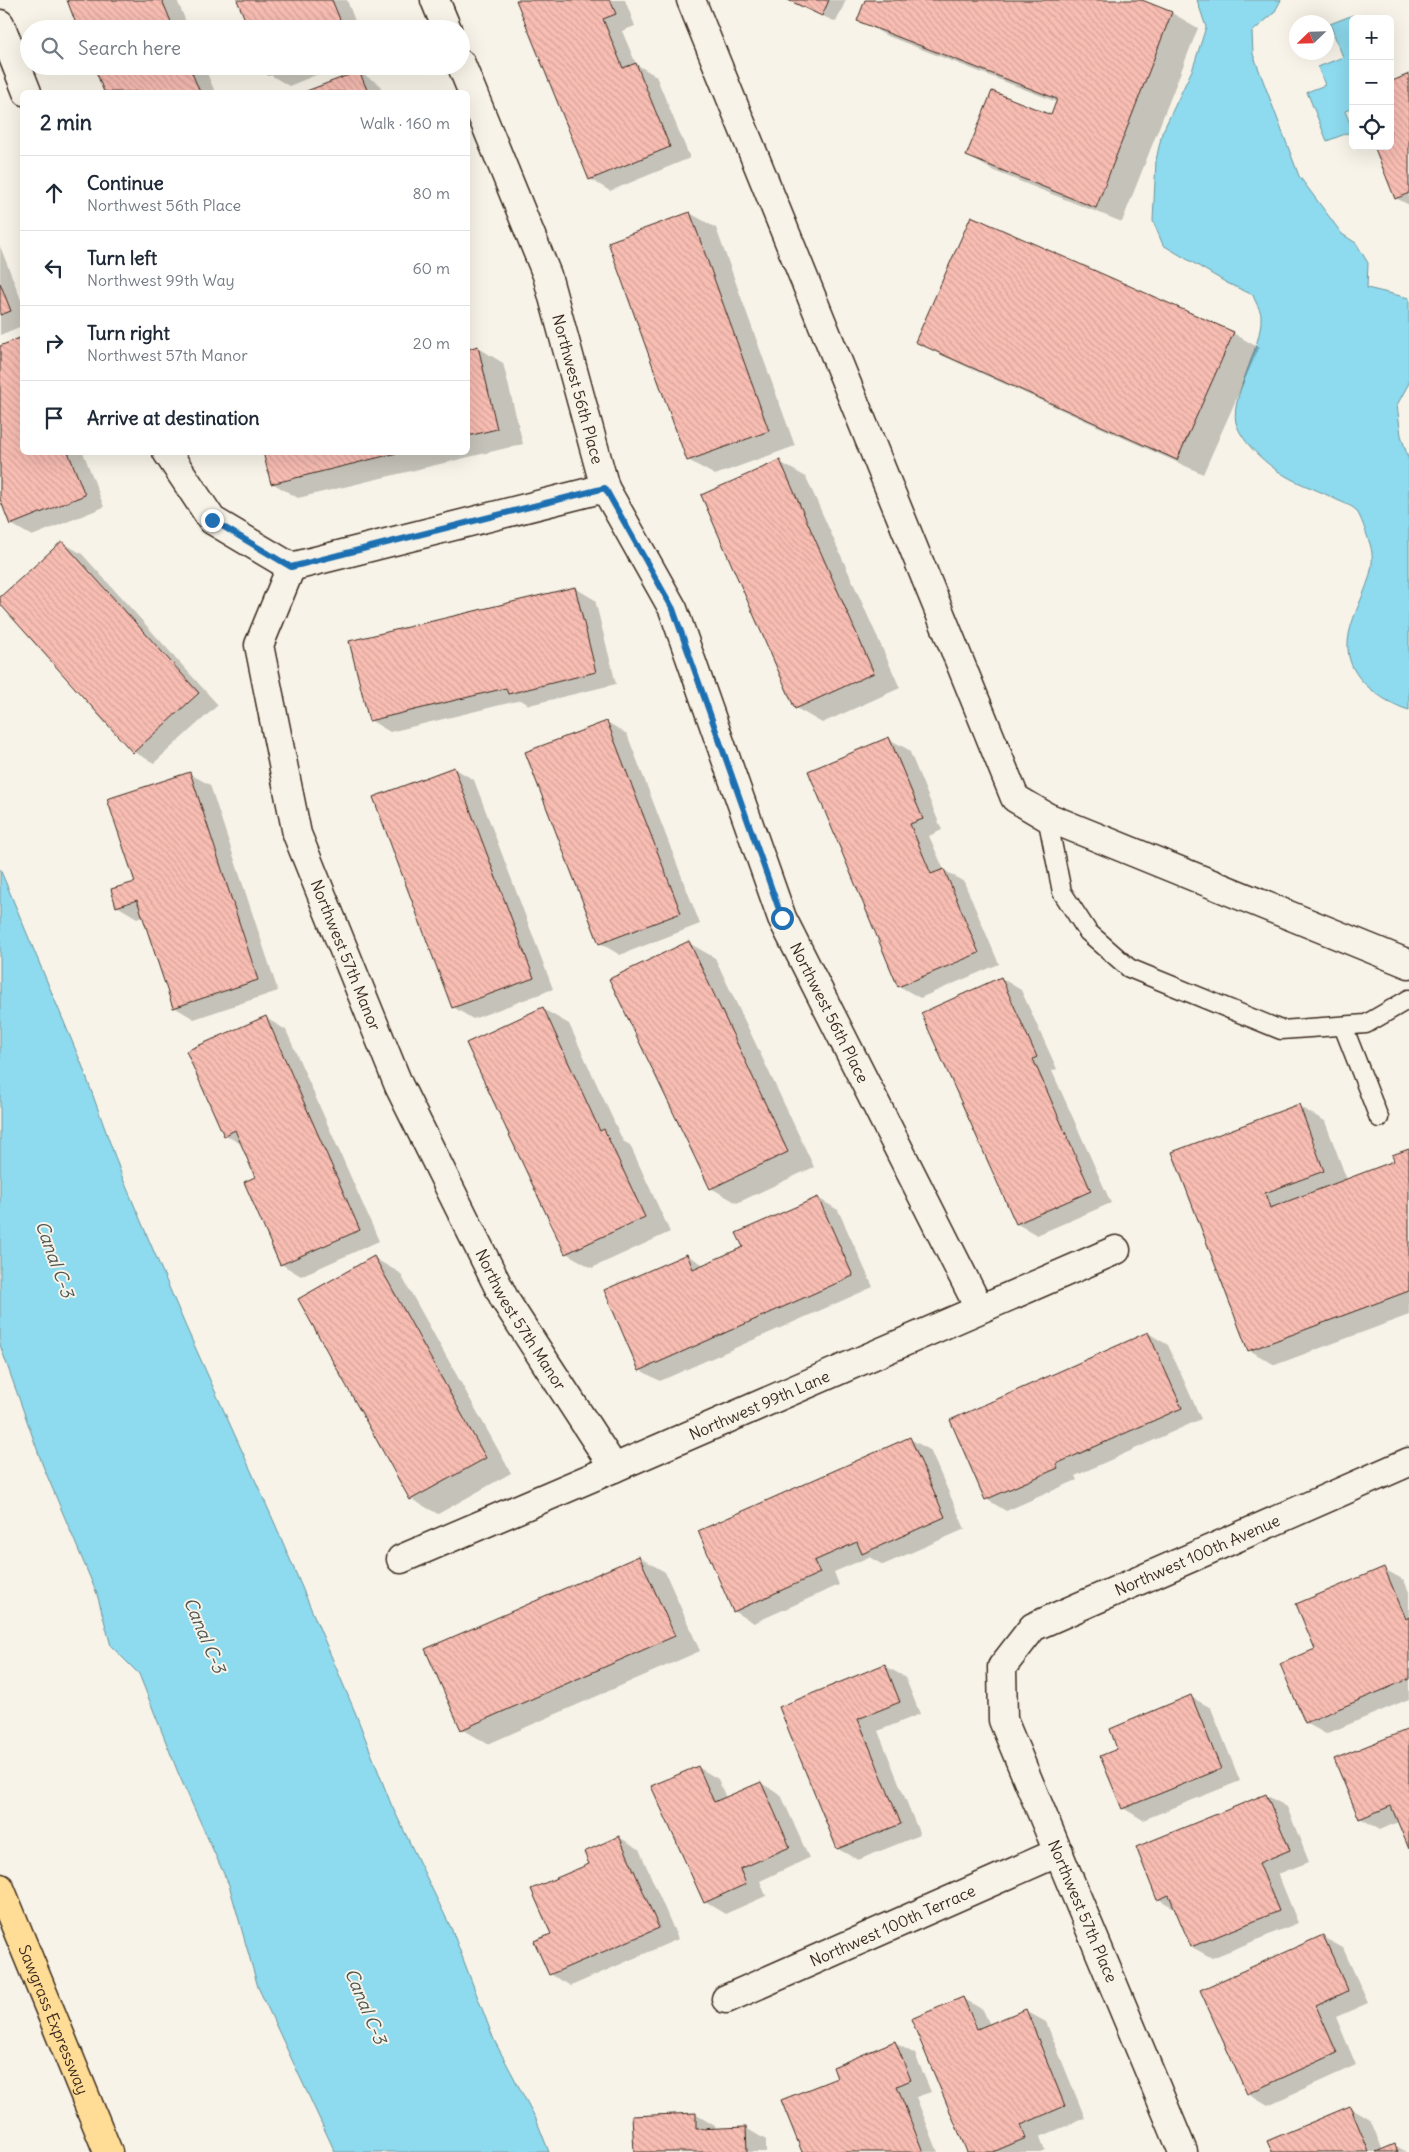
<!DOCTYPE html>
<html lang="en">
<head>
<meta charset="utf-8">
<style>
	:root { --surface:#fff; --page:#f2f2f3; --text:#1f2937; --muted:#747a83; --line:#e0e1e3 }
	body { margin:0; font-family:Delius,sans-serif; background:var(--page); color:var(--text) }
	.controls { position:absolute; right:15px; top:15px; display:grid; overflow:hidden; border-radius:8px; box-shadow:0 5px 20px #0002 }
	.controls button { width:45px; height:45px; display:grid; place-items:center; padding:0; border:0; border-bottom:1px solid var(--line); background:var(--surface); color:var(--text); font:25px sans-serif }
	.compass { position:absolute; left:1289px; top:15px; width:45px; height:45px; border-radius:50%; background:var(--surface); box-shadow:0 5px 20px #0002; rotate:247deg }
	.stop { position:absolute; width:15px; height:15px; margin:-11px; border:4px solid #1f6fb2; border-radius:50%; background:#fff }
	.stop.end { background:#1f6fb2; border-color:#fff; box-shadow:0 1px 5px #0008 }
	.list { margin:0; padding:0; list-style:none }
	h2 { display:flex; justify-content:space-between; align-items:center; height:65px; margin:0; padding:0 20px; font-size:21px }
	h2 small { font-size:16px; font-weight:400; color:var(--muted) }
	.list li { display:grid; grid-template-columns:32px 1fr auto; gap:15px; align-items:center; box-sizing:border-box; height:75px; padding:0 20px; border-top:1px solid var(--line) }
	.list b { display:block; font-size:19px; white-space:nowrap }
	.list p { margin:0; font-size:16px; white-space:nowrap; color:var(--muted) }
	.list em { font-size:16px; font-style:normal; color:var(--muted) }
	.icon { flex:none; width:28px; height:28px; fill:none; stroke:currentColor; stroke-width:2; stroke-linecap:round; stroke-linejoin:round }
	.map { position:relative; flex:none; width:1409px; height:2152px; overflow:hidden }
	.search { position:absolute; background:var(--surface); box-shadow:0 5px 20px #0002; left:20px; top:20px; width:450px; height:55px; display:flex; align-items:center; gap:12px; box-sizing:border-box; padding:0 18px; border-radius:28px; color:var(--muted); font-size:19px }
	.panel { position:absolute; background:var(--surface); box-shadow:0 5px 20px #0002; left:20px; top:90px; width:450px; height:365px; border-radius:8px }
	.map>svg:first-child { display:block }
</style>
</head>
<body>
<div class="map">
<svg width="1409" height="2152" viewBox="0 0 1409 2152">
	<defs>
		<pattern id="building-back-hatch" width="6" height="6" patternUnits="userSpaceOnUse" patternTransform="scale(1.25)"><rect width="6" height="6" fill="#f8bdb3"/><path d="M-1 5l2 2M0 0l6 6M5-1l2 2" fill="none" stroke="#d6a39a"/></pattern>
	</defs>
	<rect width="100%" height="100%" fill="#f7f3e8"/>
	<filter id="ink" filterUnits="userSpaceOnUse"><feTurbulence type="fractalNoise" baseFrequency=".02" numOctaves="2"/><feDisplacementMap in="SourceGraphic" scale="10" xChannelSelector="R" yChannelSelector="G"/><feConvolveMatrix kernelMatrix="1 2 1 2 8 2 1 2 1" color-interpolation-filters="sRGB"/></filter>
	<g filter="url(#ink)">
		<!-- water -->
		<path fill="#8edaee" stroke="#6d949b" d="M1197,0H1281L1274,13L1252,32L1253,54L1299,176L1342,234L1356,243L1368,263L1367,288L1409,298V383L1397,405L1401,435L1409,461V710C1392,705 1380,697 1367,686C1316,638 1385,590 1370,544C1367,536 1361,515 1355,509C1350,505 1341,502 1335,499C1321,491 1307,487 1293,480C1273,470 1246,448 1237,426C1227,401 1263,348 1261,316C1261,310 1255,302 1253,295L1227,283L1163,245L1153,221L1156,160L1162,133L1193,68L1206,27Z
			M1353,15L1355,19H1353V108L1345,111L1353,131L1327,141L1307,92L1325,85L1318,67L1343,57L1330,24Z
			M0,869L82,1065L123,1179L186,1327L275,1524L355,1712L391,1804L452,1930L494,2040L536,2119L549,2152H335L258,1987L229,1885L179,1775L139,1674L111,1646L97,1594L43,1466L0,1345Z"/>
		<!-- shadow -->
		<path fill="#0003" d="M68,0H177L189,29H80Z
			M238,0H347L358,29H250Z
			M517,0H625L635,26L622,31L636,64L656,76L690,158L610,191L590,179Z
			M787,0H846L836,22Z
			M867,0H1139L1172,13L1198,28L1122,222L994,171L968,156L1052,116L1057,102L885,35L859,20Z
			M95,66H204L215,92H106Z
			M266,66H338L289,86L269,74Z
			M359,72L379,84L383,92H308Z
			M1409,76V205L1396,198L1390,146Z
			M690,213L716,228L795,446L715,475L688,460Z
			M0,246L22,302V326L0,335Z
			M1233,333L1259,348L1203,474L943,356L917,341Z
			M22,339V452H83L104,507L32,536L11,524L0,495V347Z
			M477,347L503,363L523,444L298,498L272,483L265,452H468V350Z
			M780,462L806,477L900,688L822,723L796,708Z
			M62,542L82,554L218,705L154,763L134,752L0,602V598Z
			M575,588L595,600L616,684L529,705L521,700L390,732L370,720Z
			M607,722L627,734L700,924L620,955L600,943Z
			M889,739L909,750L942,830L929,836L944,870L964,882L999,964L920,998L899,986Z
			M454,768L474,780L553,989L473,1019L453,1007Z
			M190,774L210,785L278,991L194,1019L174,1007L144,915L137,918L117,906L136,882Z
			M689,943L715,958L814,1167L737,1203L711,1188Z
			M1001,978L1021,990L1057,1069L1052,1071L1111,1203L1037,1235L1017,1224Z
			M543,1009L569,1024L623,1141L630,1145L670,1232L592,1268L566,1253Z
			M266,1018L286,1030L379,1241L301,1276L281,1264L257,1178L243,1145L225,1135Z
			M1298,1106L1325,1121L1347,1180L1396,1162L1409,1150V1315L1275,1365L1249,1350L1174,1153Z
			M818,1198L838,1210L873,1287L660,1381L640,1370L687,1255L704,1265L745,1248Z
			M374,1258L400,1273L511,1473L438,1514L411,1499L299,1299Z
			M1148,1333L1168,1345L1201,1419L1075,1476L1077,1480L1006,1511L986,1499Z
			M910,1439L930,1450L965,1529L883,1565L869,1557L834,1572L839,1585L754,1623L734,1611Z
			M639,1557L665,1572L700,1651L488,1744L462,1729Z
			M1384,1569L1404,1580L1409,1592V1699L1326,1734L1306,1723Z
			M885,1666L905,1677L920,1714L878,1731L920,1835L858,1860L838,1849L781,1708Z
			M1191,1697L1211,1708L1240,1781L1143,1820L1123,1808L1119,1749Z
			M1409,1730V1846L1398,1822L1380,1830L1360,1818Z
			M698,1767L718,1779L726,1798L761,1783L781,1795L809,1858L760,1881L766,1896L725,1914L705,1902Z
			M1266,1795L1287,1807L1309,1862L1278,1874L1298,1923L1212,1958L1192,1947L1176,1909L1158,1899Z
			M619,1837L639,1849L678,1939L571,1986L550,1974L552,1935L591,1865Z
			M1323,1937L1343,1948L1368,2003L1336,2017L1356,2065L1268,2105L1248,2093Z
			M963,1998L983,2010L990,2025L1026,2011L1046,2022L1085,2118L1040,2137L1045,2150L1040,2152H968Z
			M895,2043L915,2054L931,2092L916,2097L938,2152H804L839,2078Z
			M1349,2107L1370,2119L1383,2151L1395,2145L1406,2152H1273Z
			M695,2114L715,2126L716,2129L746,2128L766,2140V2152H635Z"/>
		<!-- building -->
		<path fill="url(#building-back-hatch)" stroke="#3b2a1e" d="M67,0H162L174,29H78Z
			M237,0H332L344,29H249Z
			M516,0H610L616,14L603,19L623,68L636,63L670,147L589,180Z
			M788,0H829L822,16Z
			M865,0H1142L1172,12L1096,208L966,156L992,91L1051,115L1057,99L857,21Z
			M94,66H189L200,92H104Z
			M264,66H290L268,75Z
			M359,71L368,92H304Z
			M1409,74V193L1395,199L1374,146H1390V82Z
			M690,212L769,431L687,461L608,242Z
			M971,216L1234,332L1177,460L915,342Z
			M0,283L11,311L0,315Z
			M22,337V452H68L85,495L10,525L0,499V346Z
			M478,346L497,429L468,436V349Z
			M263,452H401L271,484Z
			M780,460L874,673L795,709L701,495Z
			M62,541L199,693L133,753L0,604V597Z
			M575,587L596,672L508,694L506,688L369,721L349,641Z
			M607,721L681,913L599,944L525,752Z
			M889,737L923,819L910,824L931,874L944,869L979,953L898,987L808,771Z
			M454,767L534,978L452,1008L373,797Z
			M190,772L258,980L173,1008L137,900L116,907L111,889L135,882L107,799Z
			M689,941L788,1152L710,1189L609,979Z
			M1001,977L1037,1057L1033,1059L1091,1191L1016,1224L921,1013Z
			M543,1007L600,1131L604,1129L645,1217L565,1254L466,1043Z
			M266,1016L360,1230L280,1265L244,1182L255,1177L235,1130L224,1136L186,1051Z
			M1299,1104L1324,1171L1265,1193L1270,1208L1394,1161L1392,1155L1409,1149V1291L1248,1351L1172,1152Z
			M818,1197L853,1276L639,1371L604,1290L687,1254L693,1269L743,1247L736,1233Z
			M374,1256L486,1458L410,1500L298,1299Z
			M1148,1332L1182,1408L1056,1464L1058,1468L985,1500L950,1420Z
			M910,1437L945,1517L862,1554L857,1542L814,1561L820,1573L733,1612L698,1531Z
			M639,1556L675,1636L461,1730L425,1649Z
			M1384,1567L1406,1619L1409,1617V1679L1305,1723L1280,1664L1315,1649L1296,1604Z
			M885,1664L900,1702L858,1719L901,1824L837,1849L779,1707Z
			M1191,1695L1221,1769L1122,1809L1100,1756L1117,1749L1110,1729Z
			M1409,1729V1849L1391,1806L1359,1819L1334,1759Z
			M698,1766L714,1802L761,1782L790,1847L740,1869L746,1884L704,1903L651,1786Z
			M1266,1794L1290,1850L1259,1863L1279,1911L1191,1947L1169,1895L1157,1900L1136,1847Z
			M619,1836L659,1928L549,1975L534,1941L551,1934L531,1889L589,1864L584,1852Z
			M1323,1935L1348,1991L1316,2006L1337,2053L1247,2094L1200,1990Z
			M963,1997L977,2029L1026,2009L1065,2106L1021,2125L1026,2138L993,2152H967L911,2019Z
			M895,2041L911,2080L897,2086L923,2152H802L781,2100L837,2078L833,2067Z
			M1350,2106L1369,2152H1272L1267,2141Z
			M696,2113V2129L746,2127L747,2152H634L632,2116Z
			M1395,2144L1398,2152H1376Z"/>
		<g fill="none" stroke-linecap="round" stroke-linejoin="round">
			<!-- lane casing -->
			<g stroke="#3b2a1e" stroke-width="21">
				<path id="lane" d="M1047,817L1062,892L1088,932L1129,968L1281,1030L1366,1024L1409,999
					M1343,1026L1379,1118"/>
			</g>
			<!-- street casing -->
			<g stroke="#3b2a1e" stroke-width="31">
				<g id="street">
					<path d="M435,0L447,29"/>
					<path d="M691,0L1015,798L1047,817L1409,964"/>
					<path d="M0,24L27,92"/>
					<path id="s1" d="M461,64L547,275L605,488L673,609L782,918L979,1308"/>
					<path id="s2" d="M167,452L212,520L291,567L259,645L297,834L399,1086L505,1300L614,1468"/>
					<path d="M291,567L605,488"/>
					<path id="s3" d="M401,1559L614,1468L1116,1250"/>
					<path id="s4" d="M726,1999L1059,1852"/>
					<path id="s5" d="M1183,2152L1003,1720L1002,1667L1033,1627L1409,1462"/>
				</g>
			</g>
			<!-- highway casing -->
			<g stroke="#3b2a1e" stroke-width="31">
				<g id="highway">
					<path id="s6" d="M0,1888L108,2152"/>
				</g>
			</g>
			<!-- lane -->
			<use href="#lane" stroke="#f7f3e8" stroke-width="18"/>
			<!-- street -->
			<use href="#street" stroke="#f7f3e8" stroke-width="28"/>
			<!-- highway -->
			<use href="#highway" stroke="#ffdd96" stroke-width="28"/>
		</g>
	</g>
	<g fill="none" stroke-linecap="round" stroke-linejoin="round" filter="url(#ink)">
		<!-- route -->
		<path stroke="#1f6fb2" stroke-width="6" d="M212,520L291,567L605,488L673,609L782,918"/>
	</g>
	<g text-anchor="middle" dominant-baseline="central" stroke-width="4" stroke-linejoin="round" paint-order="stroke">
		<!-- street labels -->
		<g font-size="16" fill="#3b2a1e" stroke="#f7f3e8">
			<text stroke="none"><textPath href="#s1" startOffset="346">Northwest 56th Place</textPath></text>
			<text stroke="none"><textPath href="#s2" startOffset="581">Northwest 57th Manor</textPath></text>
			<text stroke="none"><textPath href="#s1" startOffset="1021">Northwest 56th Place</textPath></text>
			<text stroke="none"><textPath href="#s2" startOffset="986">Northwest 57th Manor</textPath></text>
			<text stroke="none"><textPath href="#s3" startOffset="390">Northwest 99th Lane</textPath></text>
			<text stroke="none"><textPath href="#s5" startOffset="751">Northwest 100th Avenue</textPath></text>
			<text transform="translate(1083 1911) rotate(67)">Northwest 57th Place</text>
			<text stroke="none"><textPath href="#s4" startOffset="182">Northwest 100th Terrace</textPath></text>
			<text stroke="none"><textPath href="#s6" startOffset="142">Sawgrass Expressway</textPath></text>
		</g>
		<!-- water labels -->
		<g font-size="18" font-style="italic" fill="#505652" stroke="#f7f3e8">
			<text transform="translate(55 1259) rotate(70)">Canal C-3</text>
			<text transform="translate(205 1635) rotate(67)">Canal C-3</text>
			<text transform="translate(366 2006) rotate(67)">Canal C-3</text>
		</g>
	</g>
</svg>
<div class="controls">
<button>+</button>
<button>−</button>
<button><svg class="icon" aria-label="locate" viewBox="0 0 24 24"><circle cx="12" cy="12" r="6"/><path d="M12 2v4M12 18v4M2 12h4M18 12h4"/></svg></button>
</div>
<svg class="compass" viewBox="-18 -18 36 36"><path d="M0-13l5 13h-10z" fill="#e53935"/><path d="M0 13l5-13h-10z" fill="#747a83"/></svg>
<div class="stop" style="left:782px;top:918px"></div>
<div class="stop end" style="left:212px;top:520px"></div>
<div class="search"><svg class="icon" aria-label="search" viewBox="0 0 24 24"><circle cx="10" cy="10" r="6"/><path d="M15 15l6 6"/></svg>Search here</div>
<section class="panel">
<h2>2 min<small>Walk · 160 m</small></h2>
<ul class="list">
<li><svg class="icon" aria-label="ahead" viewBox="0 0 24 24"><path d="M12 20V5M6 11l6-6 6 6"/></svg><div><b>Continue</b><p>Northwest 56th Place</p></div><em>80 m</em></li>
<li><svg class="icon" aria-label="left" viewBox="0 0 24 24"><path d="M17 20v-9H6M10 6l-5 5 5 5"/></svg><div><b>Turn left</b><p>Northwest 99th Way</p></div><em>60 m</em></li>
<li><svg class="icon" aria-label="right" viewBox="0 0 24 24"><path d="M7 20v-9h11M14 6l5 5-5 5"/></svg><div><b>Turn right</b><p>Northwest 57th Manor</p></div><em>20 m</em></li>
<li><svg class="icon" aria-label="arrive" viewBox="0 0 24 24"><path d="M6 21V4h12l-3 4 3 4H6"/></svg><div><b>Arrive at destination</b></div></li>
</ul>
</section>
</div>
</body>
</html>
